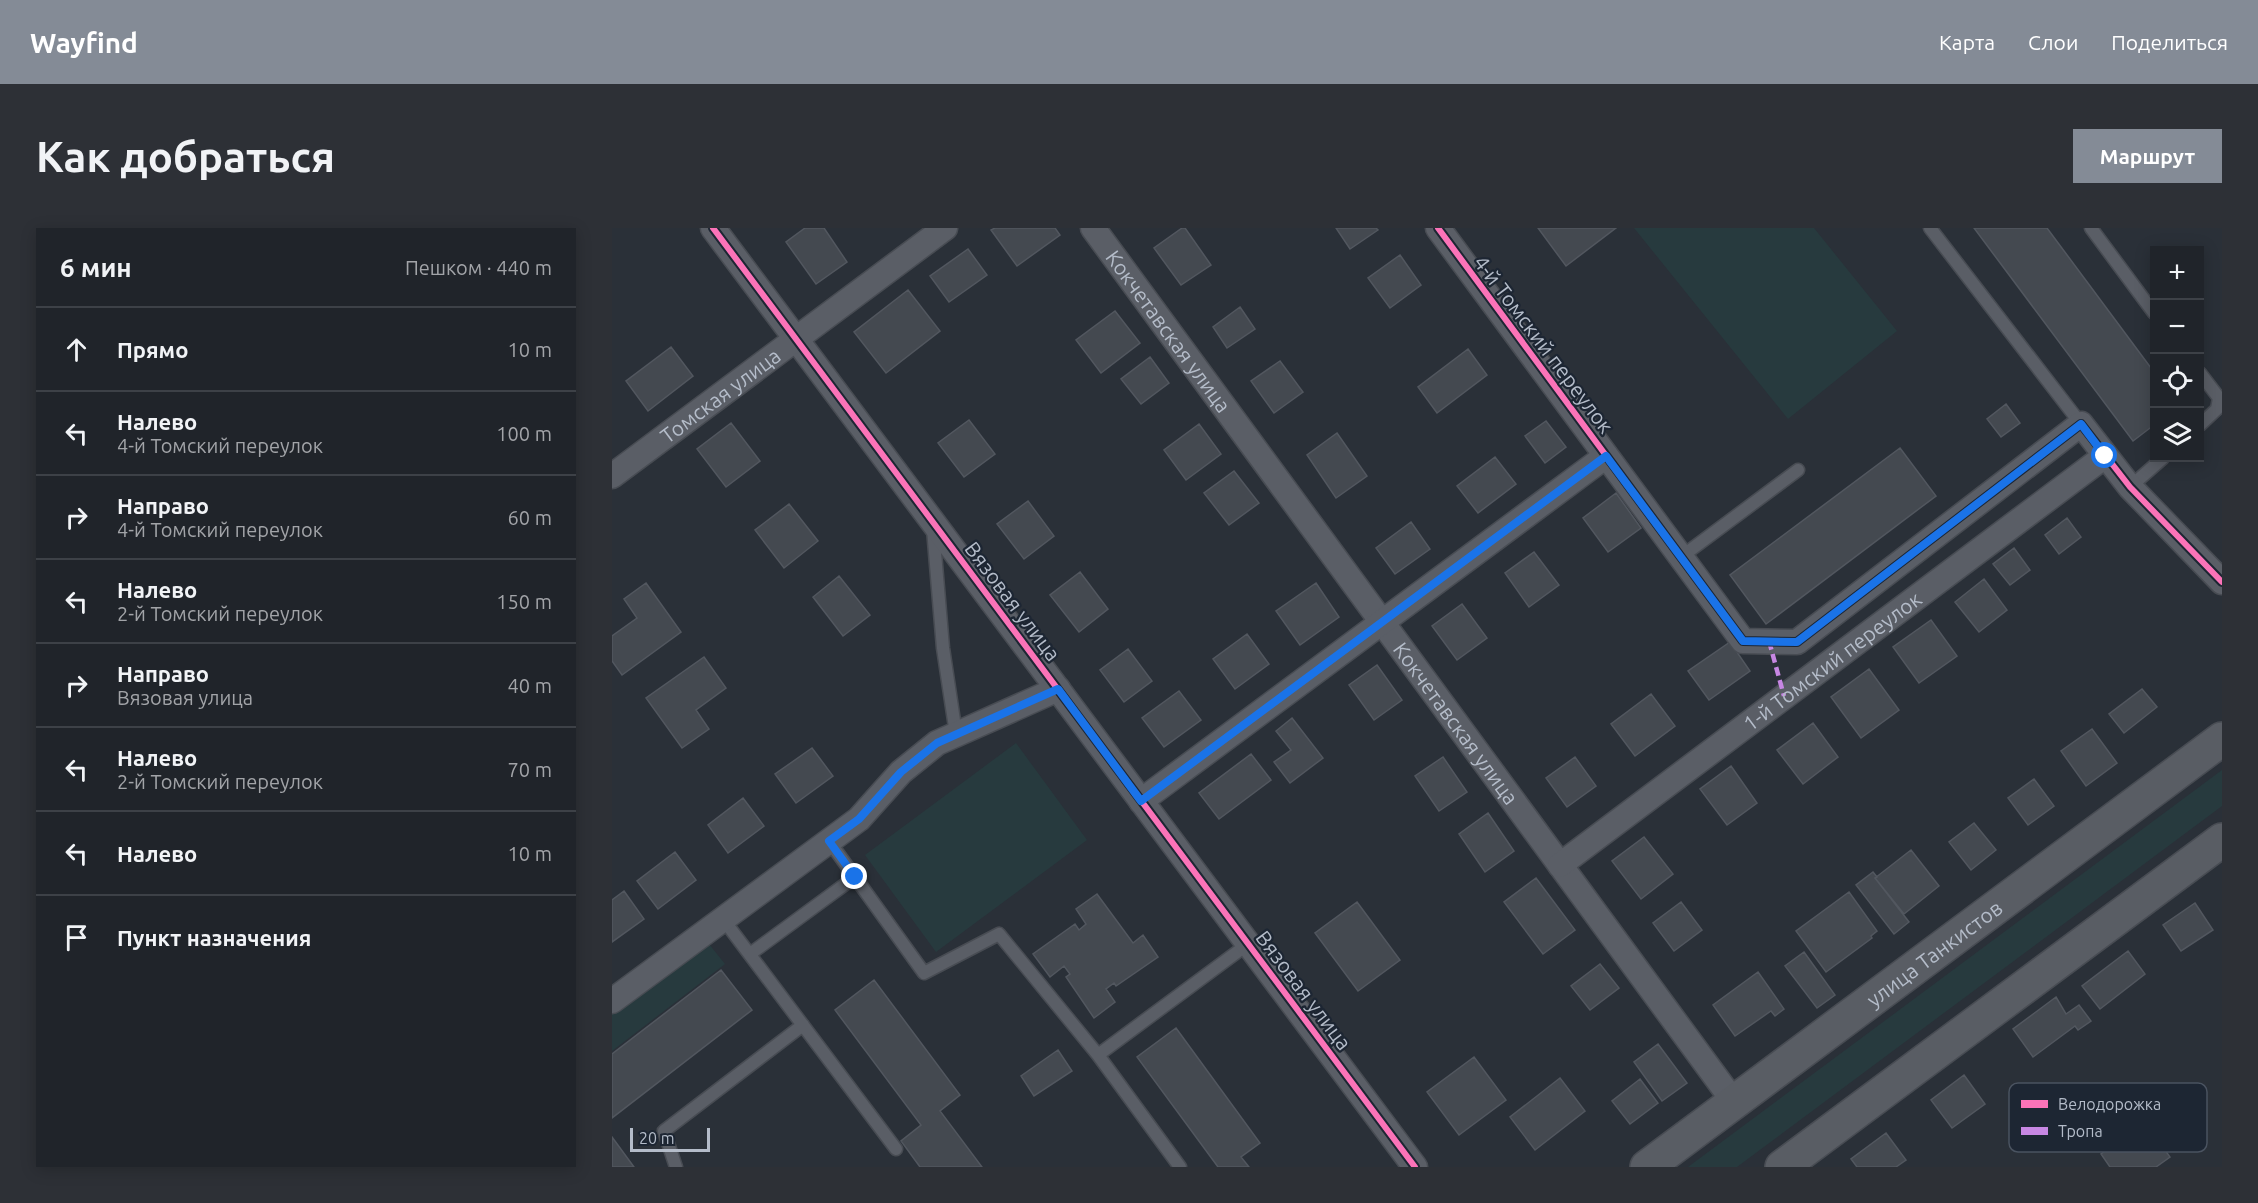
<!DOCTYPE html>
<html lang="ru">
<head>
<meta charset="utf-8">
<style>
	:root { --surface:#20242a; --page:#2d3036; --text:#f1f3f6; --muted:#a2a4a8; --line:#3d4147; --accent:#848b96 }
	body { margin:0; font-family:Ubuntu,sans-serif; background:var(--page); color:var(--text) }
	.controls { position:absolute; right:18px; top:18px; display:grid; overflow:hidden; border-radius:0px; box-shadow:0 3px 15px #0003 }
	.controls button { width:54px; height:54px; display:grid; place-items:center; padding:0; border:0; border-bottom:2px solid var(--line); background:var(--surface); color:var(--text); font:30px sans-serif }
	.scale { position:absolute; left:18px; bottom:15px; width:80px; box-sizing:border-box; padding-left:6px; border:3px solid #b4bcc9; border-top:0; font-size:16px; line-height:21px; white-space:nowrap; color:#b4bcc9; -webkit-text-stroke:4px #1d2633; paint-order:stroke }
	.stop { position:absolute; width:18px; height:18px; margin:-14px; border:4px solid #1a73e8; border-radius:50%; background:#fff }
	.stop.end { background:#1a73e8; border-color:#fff; box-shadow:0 2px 6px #0008 }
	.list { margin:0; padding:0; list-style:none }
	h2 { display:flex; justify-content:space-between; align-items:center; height:78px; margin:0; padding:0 24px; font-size:26px }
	h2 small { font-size:20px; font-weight:400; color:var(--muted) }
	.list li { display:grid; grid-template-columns:39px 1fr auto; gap:18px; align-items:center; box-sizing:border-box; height:84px; padding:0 24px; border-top:2px solid var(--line) }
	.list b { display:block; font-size:22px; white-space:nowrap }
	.list p { margin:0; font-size:20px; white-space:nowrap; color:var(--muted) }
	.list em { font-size:20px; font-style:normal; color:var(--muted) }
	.icon { flex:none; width:33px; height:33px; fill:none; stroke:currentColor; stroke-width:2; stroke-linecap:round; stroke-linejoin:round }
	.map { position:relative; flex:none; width:1610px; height:939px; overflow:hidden; border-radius:0px }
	header { display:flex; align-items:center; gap:36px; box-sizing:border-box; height:84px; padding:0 30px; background:var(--accent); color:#fff }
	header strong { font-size:28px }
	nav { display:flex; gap:33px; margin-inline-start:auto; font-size:21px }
	.intro { display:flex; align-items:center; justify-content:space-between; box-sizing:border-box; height:144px; padding:0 36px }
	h1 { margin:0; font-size:42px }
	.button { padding:15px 27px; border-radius:0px; background:var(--accent); color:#fff; font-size:21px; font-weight:700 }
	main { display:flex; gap:36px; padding:0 36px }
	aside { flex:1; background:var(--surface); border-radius:0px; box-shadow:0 3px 15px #0003 }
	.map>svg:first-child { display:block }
</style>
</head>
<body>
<header>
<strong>Wayfind</strong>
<nav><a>Карта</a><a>Слои</a><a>Поделиться</a></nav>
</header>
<div class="intro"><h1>Как добраться</h1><a class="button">Маршрут</a></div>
<main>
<aside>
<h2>6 мин<small>Пешком · 440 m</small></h2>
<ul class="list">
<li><svg class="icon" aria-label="ahead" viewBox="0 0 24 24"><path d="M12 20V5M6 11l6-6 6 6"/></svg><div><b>Прямо</b></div><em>10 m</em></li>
<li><svg class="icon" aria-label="left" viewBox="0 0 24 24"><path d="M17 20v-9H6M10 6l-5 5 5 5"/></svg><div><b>Налево</b><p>4-й Томский переулок</p></div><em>100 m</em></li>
<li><svg class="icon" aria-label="right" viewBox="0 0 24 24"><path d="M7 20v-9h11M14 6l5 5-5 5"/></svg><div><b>Направо</b><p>4-й Томский переулок</p></div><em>60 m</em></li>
<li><svg class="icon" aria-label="left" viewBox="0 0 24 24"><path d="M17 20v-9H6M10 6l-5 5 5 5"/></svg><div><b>Налево</b><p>2-й Томский переулок</p></div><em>150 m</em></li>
<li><svg class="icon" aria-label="right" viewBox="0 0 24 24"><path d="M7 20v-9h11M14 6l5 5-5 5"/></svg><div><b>Направо</b><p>Вязовая улица</p></div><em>40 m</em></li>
<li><svg class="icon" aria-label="left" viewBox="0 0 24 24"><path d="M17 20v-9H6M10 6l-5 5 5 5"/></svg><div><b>Налево</b><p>2-й Томский переулок</p></div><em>70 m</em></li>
<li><svg class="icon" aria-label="left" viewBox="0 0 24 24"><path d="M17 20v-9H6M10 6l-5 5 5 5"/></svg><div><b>Налево</b></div><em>10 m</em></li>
<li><svg class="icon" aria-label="arrive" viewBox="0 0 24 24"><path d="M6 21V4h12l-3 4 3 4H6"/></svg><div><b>Пункт назначения</b></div></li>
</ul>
</aside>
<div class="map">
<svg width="1610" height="939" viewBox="0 0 1610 939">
	<rect width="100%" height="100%" fill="#2a3038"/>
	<!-- green -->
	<path fill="#273a3e" d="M1022,0H1202L1285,103L1176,191Z
		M404,515L475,612L324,724L253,627Z
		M1610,542V578L1125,939H1076Z
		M93,711L113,736L0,823V780Z"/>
	<!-- building -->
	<path fill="#444950" stroke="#52575f" stroke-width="1.5" d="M193,0H212L235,34L204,56L174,14Z
		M383,0H443L448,7L405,38L379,2Z
		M570,0H573L599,37L569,57L542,20Z
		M724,0H764L766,2L738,21Z
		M926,0H1004L954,38Z
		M1362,0H1435L1542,144V197L1521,213Z
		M356,21L375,47L337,74L318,48Z
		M788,27L809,57L778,80L756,50Z
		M296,62L328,103L274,145L242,104Z
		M628,79L643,101L615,120L601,99Z
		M503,83L528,115L489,145L464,112Z
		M59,119L81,148L36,183L14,153Z
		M856,121L875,147L825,185L806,159Z
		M538,129L557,155L529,176L509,151Z
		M668,133L691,164L662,185L639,153Z
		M1394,176L1408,195L1389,209L1375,191Z
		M357,192L383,226L352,249L326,215Z
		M934,193L954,219L933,235L913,208Z
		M119,195L148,233L114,259L85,221Z
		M587,196L609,226L574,252L552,222Z
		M725,205L755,248L724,270L695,227Z
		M1288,220L1324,268L1154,396L1118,347Z
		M883,229L904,256L866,285L845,258Z
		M622,243L647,275L617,297L592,265Z
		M1004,265L1029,300L996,324L971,290Z
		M416,273L442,308L412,331L385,296Z
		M177,276L206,313L172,340L143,302Z
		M1455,290L1469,309L1447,326L1433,307Z
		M799,294L818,321L783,346L764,320Z
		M1402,320L1418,342L1398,357L1381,336Z
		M922,324L947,357L917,379L893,345Z
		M468,344L496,381L467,404L438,367Z
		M227,348L258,387L231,408L201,369Z
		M1372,351L1395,382L1367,404L1343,374Z
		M34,355L69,404L10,447L0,433V408L25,390L12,371Z
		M704,355L727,389L688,417L664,383Z
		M850,376L875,410L845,432L820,398Z
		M1319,392L1345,428L1307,455L1281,419Z
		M635,406L657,436L623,461L601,431Z
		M1118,414L1138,443L1097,472L1076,443Z
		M516,421L540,453L512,474L488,442Z
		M92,429L114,460L84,482L97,501L70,520L34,470Z
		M765,437L790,472L762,492L737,457Z
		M1257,441L1287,482L1249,510L1219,469Z
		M1530,461L1545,479L1512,505L1497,486Z
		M567,463L589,492L552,519L530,490Z
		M1039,466L1063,498L1023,528L999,496Z
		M680,490L711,530L678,555L662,534L679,522L664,503Z
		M1201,495L1226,529L1191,556L1165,522Z
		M1480,501L1505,535L1474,558L1449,523Z
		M200,520L221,548L184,575L163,546Z
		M639,526L659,552L607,591L587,565Z
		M831,529L855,564L827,583L803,548Z
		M963,529L984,558L955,579L934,550Z
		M1119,538L1145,575L1115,597L1088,561Z
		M1422,551L1442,578L1416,597L1396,570Z
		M131,570L152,598L116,625L96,597Z
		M876,585L902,623L873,644L847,606Z
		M1362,595L1384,622L1359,642L1337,614Z
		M1032,609L1061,646L1029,671L1000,633Z
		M1299,622L1327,658L1292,686L1263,650Z
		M63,624L84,652L46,681L25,653Z
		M1261,644L1265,649L1263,650L1297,694L1282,706L1244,657Z
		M924,650L963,702L931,726L892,674Z
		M12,663L32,691L0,714V672Z
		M1237,664L1265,703L1259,708L1260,710L1214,744L1184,703Z
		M485,666L521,715L531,707L546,729L504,758L502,755L494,761L503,774L482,790L454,749L458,746L452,738L438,749L421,726L463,696L467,702L474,696L464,681Z
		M745,674L788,732L746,763L703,705Z
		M1069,674L1090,702L1062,723L1041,695Z
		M1583,675L1601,702L1569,723L1551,697Z
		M1516,723L1533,746L1488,781L1470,758Z
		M1192,724L1223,767L1205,780L1173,738Z
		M988,736L1007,760L978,782L959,758Z
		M109,742L140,782L0,890V826Z
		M1146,744L1172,781L1163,788L1159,783L1123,808L1101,777Z
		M262,752L348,867L328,883L370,939H308L289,913L309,897L223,782Z
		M1444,769L1454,786L1467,777L1479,793L1466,802L1463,798L1421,829L1401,801Z
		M564,800L648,915L629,929L637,939H606L525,829Z
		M1046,816L1075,855L1050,873L1022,834Z
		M446,822L460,843L422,868L409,848Z
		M862,829L894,872L847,907L815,864Z
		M1352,847L1373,876L1340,900L1319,872Z
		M948,850L973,883L923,922L898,889Z
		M1028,851L1046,875L1018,896L1000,873Z
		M1533,894L1558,929L1544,939H1498L1489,926Z
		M1274,905L1294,932L1284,939H1245L1239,931Z
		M0,909L22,939H0Z"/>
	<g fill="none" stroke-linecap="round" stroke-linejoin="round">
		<!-- lane casing -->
		<g stroke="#484c53" stroke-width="15">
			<path id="lane" d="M1318,0L1469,196
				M1479,0L1542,85
				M1588,145L1607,170L1605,181L1588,197
				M1518,259L1551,230
				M321,301L331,420L344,506
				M1069,329L1186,242
				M217,613L312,745L387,706L486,827
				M111,691L284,921
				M138,726L243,649
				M64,939L52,903L191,797
				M568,939L486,827L636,716"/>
		</g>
		<!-- street casing -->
		<g stroke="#484c53" stroke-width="27">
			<g id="street">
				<path d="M101,0L803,939"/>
				<path id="s1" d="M481,0L1122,874"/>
				<path d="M826,0L1131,413L1185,414L1469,196L1518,259L1610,354"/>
				<path id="s2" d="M0,248L333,0"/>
				<path d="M529,573L994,228"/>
				<path id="s3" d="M948,637L1493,228"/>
				<path d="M0,773L247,591L289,544L325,515L446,461"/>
			</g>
		</g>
		<!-- secondary casing -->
		<g stroke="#484c53" stroke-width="36">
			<g id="secondary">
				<path id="s4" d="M1035,939L1610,511"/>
				<path d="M1170,939L1610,612"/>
			</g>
		</g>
		<!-- lane -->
		<use href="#lane" stroke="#5a5e66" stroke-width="12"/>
		<!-- street -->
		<use href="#street" stroke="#5a5e66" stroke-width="24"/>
		<!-- secondary -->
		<use href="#secondary" stroke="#595d64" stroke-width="33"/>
		<!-- quiet -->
		<path stroke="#c787e3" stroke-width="4.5" stroke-dasharray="9 4.5" stroke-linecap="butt" d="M1157,413L1172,468"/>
		<!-- cycleway casing -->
		<g stroke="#1d2633" stroke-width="10">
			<path id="cycleway" d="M101,0L803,939
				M826,0L1131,413L1185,414L1469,196L1518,259L1610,354"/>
		</g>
		<!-- cycleway -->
		<use href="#cycleway" stroke="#fb73b8" stroke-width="6"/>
	</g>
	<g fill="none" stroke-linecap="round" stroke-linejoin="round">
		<!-- route -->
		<path stroke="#1a73e8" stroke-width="8" d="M243,649L217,613L247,591L289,544L325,515L446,461L529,573L994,228L1131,413L1185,414L1469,196L1493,228"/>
	</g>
	<g text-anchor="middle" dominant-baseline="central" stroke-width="4.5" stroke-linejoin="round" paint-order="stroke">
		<!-- street labels -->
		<g font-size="21" fill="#b4bcc9" stroke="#1d2633">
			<text stroke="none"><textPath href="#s1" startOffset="128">Кокчетавская улица</textPath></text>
			<text transform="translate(932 116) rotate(53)">4-й Томский переулок</text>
			<text stroke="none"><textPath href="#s2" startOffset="135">Томская улица</textPath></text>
			<text transform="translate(401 373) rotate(53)">Вязовая улица</text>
			<text stroke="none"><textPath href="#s3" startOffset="340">1-й Томский переулок</textPath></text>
			<text stroke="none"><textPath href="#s1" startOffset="614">Кокчетавская улица</textPath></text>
			<text stroke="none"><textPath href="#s4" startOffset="358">улица Танкистов</textPath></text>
			<text transform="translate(692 762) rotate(53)">Вязовая улица</text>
		</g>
	</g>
	<!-- legend -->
	<rect x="1397" y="855" width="198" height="69" rx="9" fill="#1d2633" stroke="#4a5360" stroke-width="1.5"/>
	<rect x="1409" y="872" width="27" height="8" fill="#fb73b8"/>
	<rect x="1409" y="899" width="27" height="8" fill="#c787e3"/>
	<g font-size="16" fill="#b4bcc9">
		<text x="1446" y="882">Велодорожка</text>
		<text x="1446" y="909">Тропа</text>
	</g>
</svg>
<div class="controls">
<button>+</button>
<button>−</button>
<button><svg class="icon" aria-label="locate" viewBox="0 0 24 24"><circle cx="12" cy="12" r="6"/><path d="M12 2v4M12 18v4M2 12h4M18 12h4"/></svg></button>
<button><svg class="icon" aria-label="layers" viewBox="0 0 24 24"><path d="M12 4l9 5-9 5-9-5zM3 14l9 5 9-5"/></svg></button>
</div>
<div class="scale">20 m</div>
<div class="stop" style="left:1493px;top:228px"></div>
<div class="stop end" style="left:243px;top:649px"></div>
</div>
</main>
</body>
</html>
